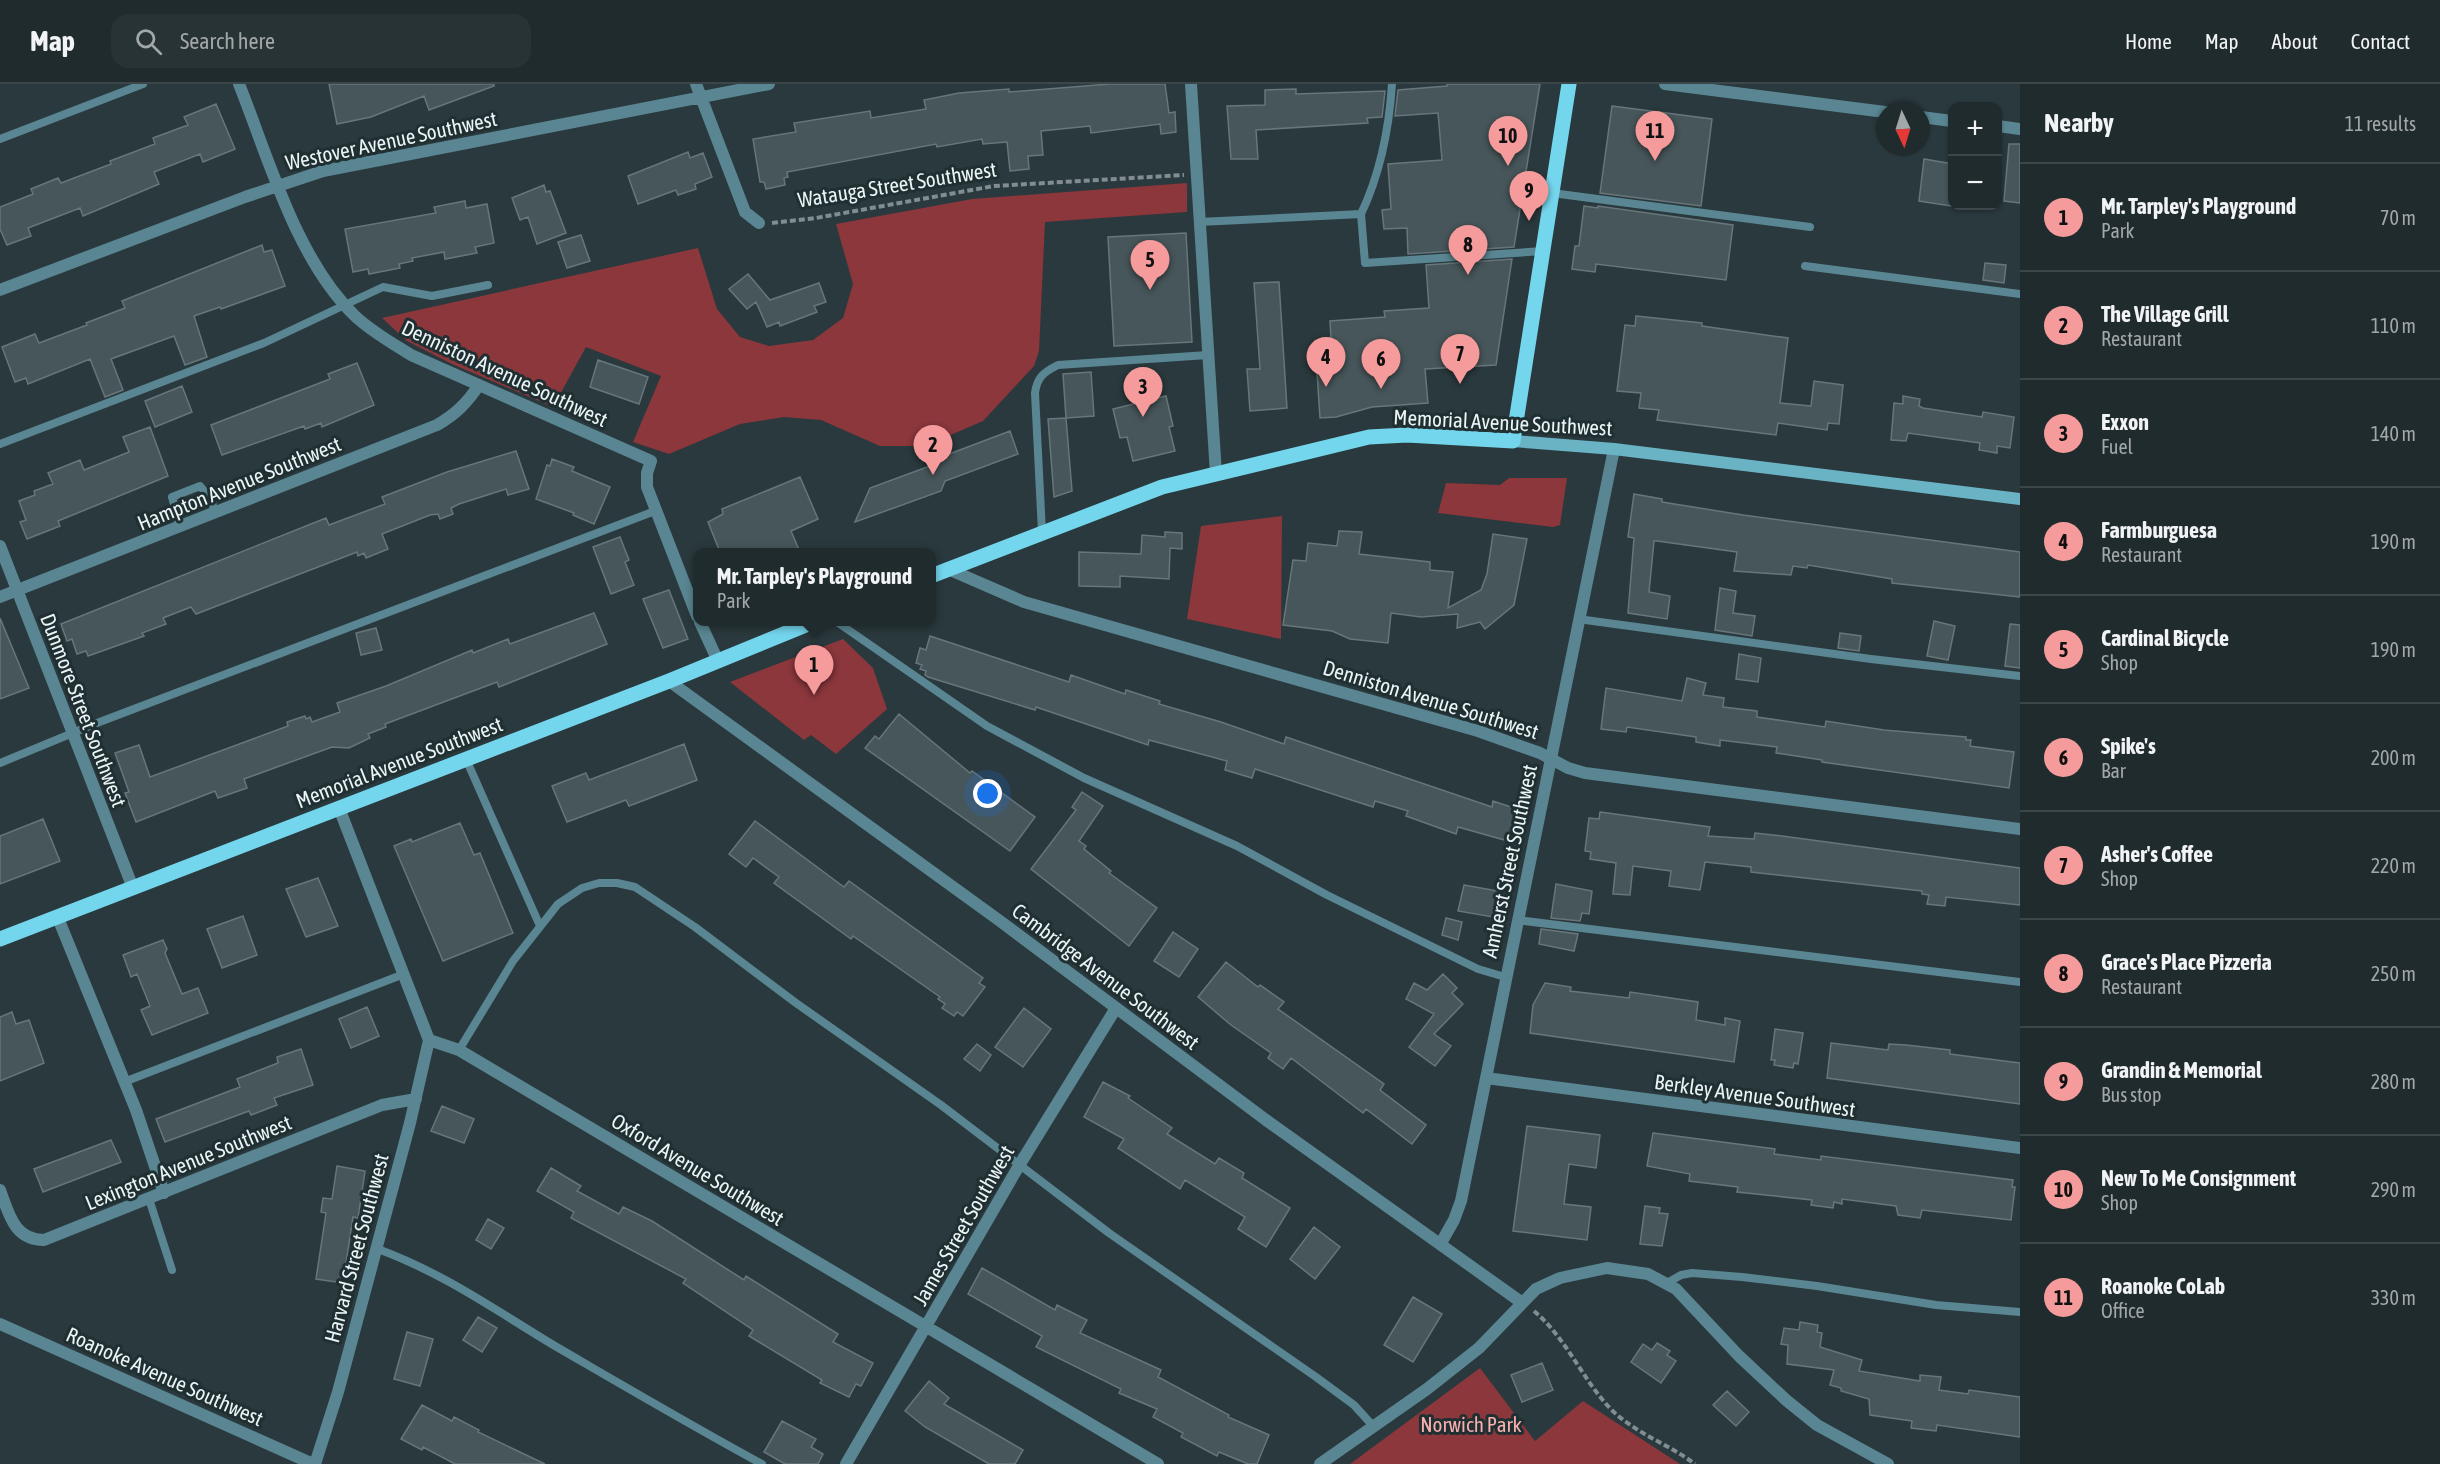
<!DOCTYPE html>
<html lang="en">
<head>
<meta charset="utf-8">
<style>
	:root { --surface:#202b2e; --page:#283336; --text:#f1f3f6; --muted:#a2a7aa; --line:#3d474a; --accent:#f59b9b }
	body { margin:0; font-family:"Asap Condensed",sans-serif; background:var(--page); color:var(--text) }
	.controls { position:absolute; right:18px; top:18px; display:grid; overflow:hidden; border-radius:12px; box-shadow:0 2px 4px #0004 }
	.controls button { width:54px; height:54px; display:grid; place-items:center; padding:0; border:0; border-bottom:2px solid var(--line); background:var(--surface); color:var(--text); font:30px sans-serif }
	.compass { position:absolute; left:1876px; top:18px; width:54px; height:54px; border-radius:50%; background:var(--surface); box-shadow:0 2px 4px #0004; rotate:176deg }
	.you { position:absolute; left:988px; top:710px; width:21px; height:21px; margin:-15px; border:4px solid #fff; border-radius:50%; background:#1a73e8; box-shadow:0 0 0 9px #1a73e833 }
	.badge { display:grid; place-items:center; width:39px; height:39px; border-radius:50%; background:var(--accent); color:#111; font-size:20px; font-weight:700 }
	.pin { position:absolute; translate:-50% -50px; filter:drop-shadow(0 2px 3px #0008) }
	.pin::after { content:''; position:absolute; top:32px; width:21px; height:18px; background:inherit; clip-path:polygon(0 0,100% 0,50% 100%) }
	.popup { position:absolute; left:693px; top:464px; width:243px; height:78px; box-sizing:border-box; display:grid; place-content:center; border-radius:12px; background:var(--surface); filter:drop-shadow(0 2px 4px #0005); font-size:20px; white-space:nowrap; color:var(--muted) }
	.popup b { font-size:22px; color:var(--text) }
	.popup::after { content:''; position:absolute; left:50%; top:100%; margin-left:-12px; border:12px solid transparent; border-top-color:var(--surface) }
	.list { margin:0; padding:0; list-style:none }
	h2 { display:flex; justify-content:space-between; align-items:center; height:78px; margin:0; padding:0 24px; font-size:26px }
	h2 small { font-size:20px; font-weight:400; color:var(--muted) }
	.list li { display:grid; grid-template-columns:39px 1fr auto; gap:18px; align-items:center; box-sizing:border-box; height:108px; padding:0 24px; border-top:2px solid var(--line) }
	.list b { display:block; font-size:22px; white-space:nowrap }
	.list p { margin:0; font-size:20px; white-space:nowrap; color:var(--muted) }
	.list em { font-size:20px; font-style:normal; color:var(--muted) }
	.icon { flex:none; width:33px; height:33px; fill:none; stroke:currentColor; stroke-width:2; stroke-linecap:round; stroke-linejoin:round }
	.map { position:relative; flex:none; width:2020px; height:1380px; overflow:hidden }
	header { display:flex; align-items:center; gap:36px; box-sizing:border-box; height:84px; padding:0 30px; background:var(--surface); border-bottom:2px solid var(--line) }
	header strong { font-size:28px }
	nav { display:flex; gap:33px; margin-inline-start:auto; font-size:21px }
	.search { width:420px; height:54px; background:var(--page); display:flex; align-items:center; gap:15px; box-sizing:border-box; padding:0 21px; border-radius:18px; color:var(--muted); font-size:22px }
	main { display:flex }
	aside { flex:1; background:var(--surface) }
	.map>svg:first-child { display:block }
</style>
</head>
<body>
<header>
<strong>Map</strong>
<div class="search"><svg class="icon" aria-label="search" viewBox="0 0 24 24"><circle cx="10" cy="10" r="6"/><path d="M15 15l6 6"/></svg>Search here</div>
<nav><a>Home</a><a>Map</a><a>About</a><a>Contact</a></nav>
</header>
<main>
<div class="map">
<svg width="2020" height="1380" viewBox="0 0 2020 1380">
	<rect width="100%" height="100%" fill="#2a393d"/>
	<!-- green -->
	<path fill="#8b373c" d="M1187,99V128L1045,138L1039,267L1034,282L983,337L925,362H880L821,336L784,333L740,340L669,370L633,358L661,292L586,263L553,323L452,280L407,257L382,234L698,164L717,225L740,253L769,262L813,256L843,234L853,200L836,140L972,115Z
		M1509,394H1567L1560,441L1553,443L1438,429L1446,399L1500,401Z
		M1282,432L1281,555L1187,535L1201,442Z
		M843,555L873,584L887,625L836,670L811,651L804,656L730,598Z
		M1480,1284L1535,1357L1583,1317L1680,1380H1350Z"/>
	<!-- building -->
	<path fill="#47565a" stroke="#66767a" stroke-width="1.5" d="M329,0H494V2L429,26L424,12L371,33L337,40Z
		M1110,0H1165L1169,29L1175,28L1176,48L1161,50L1160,40L1091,49L1090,42L1041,47L1043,71L1028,72L1029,85L1010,87L1007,58L983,60L982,55L937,63L936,60L787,88L788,93L784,94L785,101L766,105L764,98H760L753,55L796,48L794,39L870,27L871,34L926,25L924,16L959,9L1009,5V8Z
		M1447,0H1540L1514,163L1408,170L1407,144L1384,145L1382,126L1391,125L1388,80L1442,76L1438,29L1395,32L1398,6L1447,2Z
		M1296,5V10L1385,7L1382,33L1367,34L1368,39L1256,46L1258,75H1231L1227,22L1265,21V6Z
		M216,20L235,65L203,78L200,70L154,88L159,100L83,132L80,124L28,144L31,152L7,161L0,145V123L33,110L31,105L58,94L61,99L111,80L110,77L155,60L153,54L188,41L184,33Z
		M1612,22L1712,35L1701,122L1600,109Z
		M2009,60H2020V119L2004,117Z
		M688,68L690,74L703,69L712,93L695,100L696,105L678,111L676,106L638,120L628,92Z
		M1924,75L1953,80L1951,122L1919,117Z
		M544,101L546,108L550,107L566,149L537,160L528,133L520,136L512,114Z
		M465,117L466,124L487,120L494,159L475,163L477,169L445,175L444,168L412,174L413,177L399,180L400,184L369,190L368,185L353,188L345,145L436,129L434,123Z
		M1584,122L1598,124V122L1733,141L1726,196L1596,180L1595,188L1572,185L1575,162H1579Z
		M1186,149L1192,258L1114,262L1108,153Z
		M581,151L590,177L567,184L558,158Z
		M262,161L264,168L272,166L285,202L221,225L220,223L194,232L207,273L185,281L174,252L111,275L123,306L105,313L90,275L28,300L26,294L15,298L2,263L35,250L39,259L87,241L86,239L125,224L122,217Z
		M1512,175L1496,281L1425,285L1428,319L1372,323L1336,333L1320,334L1316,273L1332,272L1330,237L1385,233L1384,227L1429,224L1426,181Z
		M1985,179L2006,181L2004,199L1983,196Z
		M748,190L770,216L819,199L826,218L814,222L817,228L780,242L779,238L767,243L756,218L747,225L729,205Z
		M1279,198L1287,324L1250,327L1247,285H1260L1254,199Z
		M1636,232L1702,239V242L1788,254L1780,319L1811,322L1814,297L1843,301L1839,340L1828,339L1827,346L1778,339L1776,351L1657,336L1659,326L1639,324L1641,309L1617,307L1625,241L1635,242Z
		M598,276L648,293L639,320L590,303Z
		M357,279L374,321L322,343L321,339L305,345L304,342L222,371L211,341L330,295L328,290Z
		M1091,288L1094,332L1066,334L1063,290Z
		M182,302L192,328L155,343L145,317Z
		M1166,312L1173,342L1169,343L1175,367L1133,377L1127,353L1120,354L1113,325Z
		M1903,312L1920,315L1919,322L1923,324L1982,333L1983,328L2014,333L2010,364L1997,362V369L1979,366L1980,359L1908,349L1906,357L1891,356L1894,319L1903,320Z
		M1066,334L1072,407L1054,413L1048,335Z
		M150,343L168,392L58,437L60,442L27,455L20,438L26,436L19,417L35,411L34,407L53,400L48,389L80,376L84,386L129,368L123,353Z
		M1010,347L1018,370L945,397L941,407L855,438L870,404L938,379L936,375Z
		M516,367L529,405L508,411L506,405L459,420L451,424L453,430L440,435L438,430L430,431L382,450L388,465L366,474L364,469L358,472L357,468L196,530L191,523L163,534L166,540L142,549L144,552L88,572L86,567L77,570L72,555L67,557L61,540L326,434L329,441L385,420L382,413L447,388Z
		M552,375L574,383L572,387L610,403L594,440L573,431L574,429L536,415L547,381L550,382Z
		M800,393L818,435L791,447L800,468H720L708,438L723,430L722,425Z
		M1634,410L1662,415V418L1743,431L2020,468V513L1892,499V495L1808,481L1807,484L1793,482L1791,491L1734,487L1737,468L1657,457H1654L1649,508L1670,512L1667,535L1628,529L1634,454L1628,453Z
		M1339,447L1362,448L1359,470L1430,478V486L1453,488L1448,524L1481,506L1487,490L1493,450L1527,455L1514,521L1485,545L1480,538L1457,544L1458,530L1421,533L1391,529L1388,559L1350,555L1332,547L1283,541L1293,476L1306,477L1308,459L1337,462Z
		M1165,448L1182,449V465L1170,464L1169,495L1120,492V503L1079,502V468L1141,470L1142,451L1165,453Z
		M620,453L629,476L625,478L634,501L611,510L593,463Z
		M1720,504L1736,507L1733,529L1755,532L1752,552L1715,546Z
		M669,506L688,555L663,564L643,515Z
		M594,529L607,560L499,603L497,598L385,640L386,643L368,650L370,654L349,664L332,663L244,695L247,704L218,714L215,707L136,738L125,709L129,708L115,669L139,661L150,693L288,642L287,638L305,632L306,635L310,633L312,638L340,628L337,619L386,602L472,566L473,569L508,555L510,560Z
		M0,534L29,604L0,615Z
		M1934,537L1955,542L1948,576L1927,572Z
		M2010,540L2020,541V584L2005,582Z
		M376,544L382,566L361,571L356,549Z
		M1840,549L1861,552L1859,567L1838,564Z
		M930,552L1069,598L1071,591L1125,610L1126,606L1160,617L1159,620L1221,638L1284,660L1286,653L1492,723L1493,717L1517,725L1508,757L1458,743L1456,750L1406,732L1408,727L1375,717L1373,723L1255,685L1252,694L1225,686L1227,677L1149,656L1148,661L1036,623L1035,626L928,593L925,591L926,587L920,585L922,581L916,579L920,564L926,566Z
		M1739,570L1761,574L1758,598L1736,595Z
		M1687,594L1706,599L1703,611L1724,614L1723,623L1757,627V633L1825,643L1826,637L1884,646L1966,653V656H1971L1970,662L2014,668L2009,704L1822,678V676L1776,669L1777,663L1720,656V662L1696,658V653L1627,643L1626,648L1601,645L1606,604L1682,617Z
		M899,630L970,689L972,687L1035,733L1010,767L865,664L875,652L879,655Z
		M684,660L697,696L629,722L626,716L567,738L552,702L586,689L589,696Z
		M1082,708L1103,722L1079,757L1086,762L1084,765L1111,787L1109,789L1157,824L1129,862L1031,785L1076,726L1072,723Z
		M1600,728L1710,743L1708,752L1754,755L1755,749L1782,752L2020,784V821L1946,813L1945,822L1927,820L1929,811L1922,810V807L1751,788V783L1705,778L1700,806L1669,802L1671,787L1633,782L1630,811L1613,810L1616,779L1590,775L1591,768L1585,767L1589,734L1599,735Z
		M43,735L60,777L0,800V752Z
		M755,737L844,803L849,797L983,894L979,899L985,903L963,932L957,928L954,932L942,924L945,920L938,915L940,913L853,852L851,855L774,799L779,793L753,774L746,783L729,770Z
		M460,739L474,771L480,769L513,849L443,877L394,762L411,755L412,758Z
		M318,794L338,842L306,853L286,805Z
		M1556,800L1592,807L1589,830L1582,829L1580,837L1551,834Z
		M1464,801L1498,807L1493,833L1458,827Z
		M243,832L257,871L222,884L207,845Z
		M1446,834L1462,838L1458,856L1442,851Z
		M1541,845L1578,850L1574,867L1539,860Z
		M1173,848L1198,865L1179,893L1154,877Z
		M163,856L167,865L165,869L182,910L198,904L208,929L152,951L141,926L150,922L137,890L131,893L123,871Z
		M1226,878L1258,903L1260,901L1284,918L1278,925L1384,1000L1380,1006L1426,1041L1412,1060L1366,1025L1363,1029L1291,974L1283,985L1268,974L1271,969L1231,941L1198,913Z
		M1443,890L1457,904L1452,909L1463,920L1434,950L1451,962L1435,982L1409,963L1434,930L1406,915L1414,899L1427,906Z
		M1545,899L1571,903L1570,907L1629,914L1630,908L1698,918L1696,936L1725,941V934L1740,937L1734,978L1530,949L1533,921Z
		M367,923L379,952L351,964L339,935Z
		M1024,924L1051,945L1023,983L995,963Z
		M12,928L16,940L29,936L44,979L0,997V933Z
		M1775,945L1803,949L1798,980L1794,979L1793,984L1774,981L1775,976H1771Z
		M1831,959L1888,966L1889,960L1906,961L1950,966V970L2020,979V1020L1827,994Z
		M977,960L991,971L980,987L964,975Z
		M301,965L313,1001L274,1014L277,1021L251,1031L249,1027L165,1058L156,1035L240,1003L237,995L278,979L277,973Z
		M1103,998L1130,1012L1128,1014L1172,1044L1167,1050L1215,1080L1219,1074L1244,1089L1242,1094L1290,1124L1266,1163L1238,1145L1245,1133L1185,1096L1180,1105L1118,1064L1124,1055L1084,1033Z
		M442,1022L474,1035L464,1059L431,1047Z
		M1527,1042L1600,1051L1596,1084L1569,1080L1564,1120L1591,1123L1587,1156L1513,1147Z
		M1653,1049L1775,1065L1774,1070L1821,1076V1072L2013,1096L2012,1103H2015L2011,1136L1922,1126L1920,1134L1898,1131L1896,1122L1842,1115V1120L1834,1118L1833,1124L1811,1121L1812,1116L1737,1108L1738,1103L1689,1097L1690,1090L1647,1082Z
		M111,1056L121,1078L43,1108L34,1085Z
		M337,1082L365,1087L358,1134L353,1133L343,1199L316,1195L326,1129L321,1128L323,1114L332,1115Z
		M551,1084L581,1102L577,1107L619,1130L623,1123L652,1137L744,1196L746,1192L838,1250L833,1258L873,1279L861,1302L856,1300L849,1313L820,1299L822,1296L749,1252L753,1246L683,1199L686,1195L571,1134L574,1128L537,1107Z
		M1645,1122L1660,1124L1659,1129L1668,1130L1662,1162L1640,1160Z
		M488,1135L504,1144L491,1165L476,1156Z
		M1314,1143L1340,1163L1315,1195L1290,1175Z
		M982,1184L1055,1226L1057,1221L1087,1236L1080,1249L1161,1286L1158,1293L1229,1331L1228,1333L1269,1351L1257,1380H1248L1219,1368L1217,1372L1181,1353L1183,1349L1153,1333L1157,1325L1119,1309L1121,1305L1036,1263L1042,1252L968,1210Z
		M1413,1213L1442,1230L1413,1278L1384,1261Z
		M478,1233L497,1244L482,1268L463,1256Z
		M1800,1238L1818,1241L1817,1248L1822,1249L1820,1263L1862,1276L1859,1287L1920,1297V1291L1941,1293L1939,1306L1968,1310L1969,1306L2020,1313V1353L1937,1341L1936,1347L1911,1344L1912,1337L1870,1331L1869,1315L1841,1307V1304L1830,1301L1834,1286L1787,1280L1788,1261L1781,1260L1784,1244L1799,1246Z
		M407,1248L433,1255L420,1302L394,1295Z
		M1657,1259L1670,1267L1667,1271L1676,1277L1661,1299L1631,1278L1643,1260L1652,1266Z
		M1542,1279L1553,1306L1522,1318L1511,1291Z
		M929,1297L949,1314L944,1320L1023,1366L1015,1380H989L925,1343L905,1327Z
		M1727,1307L1749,1328L1736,1342L1713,1321Z
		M422,1321L452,1337L454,1333L479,1346L478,1348L545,1380H455L423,1363L422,1366L401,1355Z
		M782,1337L816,1355L811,1363L823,1370L818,1380H785L764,1368Z"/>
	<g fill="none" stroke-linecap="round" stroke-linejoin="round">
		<!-- path -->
		<path stroke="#818d90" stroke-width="4" stroke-dasharray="6 3" stroke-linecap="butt" d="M772,139L816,134L994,102L1184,91
			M1534,1227C1565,1253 1581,1292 1607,1321C1631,1348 1667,1359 1695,1380"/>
		<!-- lane -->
		<path stroke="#598692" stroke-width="8" d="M0,55L143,0
			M1552,109L1810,143
			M1361,130L1365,179L1543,167
			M1199,138L1361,130C1381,88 1389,46 1392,0
			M1805,182L2020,210
			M0,360L264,259L383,203L432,212L488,201
			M180,443L172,413L200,402L211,415L215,429
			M1042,448L1035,309C1037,293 1044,288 1058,281L1208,271
			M1578,535L1871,575L2020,592
			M837,538L987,642L1084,694L1237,762L1327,811L1478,885L1505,893
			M466,675L540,842
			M0,679L97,639L655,427
			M1517,836L2020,898
			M459,966L513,877L558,820L582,804L599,799H617L635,803L695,843L796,919L941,1021L1109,1149L1316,1293L1354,1321L1374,1343
			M124,998L404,890
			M149,1115L172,1186
			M375,1164C442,1188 495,1226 555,1262C624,1302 692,1342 762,1380
			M1667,1199L1681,1191L1692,1189L1742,1193L1817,1202L1936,1221L2020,1228"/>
		<!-- street -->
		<path stroke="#598692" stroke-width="12" d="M239,0C269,75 296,175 355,232C372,248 392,259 411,271L651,377L647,389V403L697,532
			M696,0L745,128L759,139
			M1191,0L1216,390
			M1665,0L1885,28
			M1921,33L1952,37
			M1998,42L2020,45
			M0,206L245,113L323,87L769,0
			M0,462L133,804
			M948,485L1024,518L1478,647L1540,669L1568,684L1585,689L2020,745
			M0,513L437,341C456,330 467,319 479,301
			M700,538L717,575
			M669,597L1000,837L1266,1036L1521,1218
			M58,834L136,1026L164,1109
			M429,956L459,966L1158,1380
			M1486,994L2020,1064
			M0,1106C9,1130 14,1156 44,1156L382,1021L416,1015
			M1441,1159L1454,1136L1461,1117L1614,365
			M0,1240L313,1380
			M315,1380L338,1308L410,1039L429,956L339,724
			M846,1380L1020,1080L1116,924
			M1320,1380L1427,1305L1479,1264L1536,1205L1560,1194L1607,1184L1648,1190L1676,1205L1739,1272L1786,1316L1817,1341L1888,1380"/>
		<!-- secondary -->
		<path stroke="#69b3c5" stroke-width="12" d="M1513,357L1614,365L2020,415"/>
		<!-- primary -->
		<path stroke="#74d6ed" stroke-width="15" d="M931,492L1162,403L1369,353L1407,351L1513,357L1569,0
			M0,855L669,597L813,538"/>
	</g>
	<g text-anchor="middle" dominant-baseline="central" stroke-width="6" stroke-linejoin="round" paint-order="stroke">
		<!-- street labels -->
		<g font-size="21" fill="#ebf4f7" stroke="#202f32">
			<text transform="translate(391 56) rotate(-12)">Westover Avenue Southwest</text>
			<text transform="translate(897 100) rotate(-9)">Watauga Street Southwest</text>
			<text transform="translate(505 289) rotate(25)">Denniston Avenue Southwest</text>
			<text transform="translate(1503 338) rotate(3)">Memorial Avenue Southwest</text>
			<text transform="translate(239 399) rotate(-22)">Hampton Avenue Southwest</text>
			<text transform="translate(1431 615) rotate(17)">Denniston Avenue Southwest</text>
			<text transform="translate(84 626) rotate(69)">Dunmore Street Southwest</text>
			<text transform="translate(399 678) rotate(-21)">Memorial Avenue Southwest</text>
			<text transform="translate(1509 777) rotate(-78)">Amherst Street Southwest</text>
			<text transform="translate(1106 892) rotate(37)">Cambridge Avenue Southwest</text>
			<text transform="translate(1755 1011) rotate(8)">Berkley Avenue Southwest</text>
			<text transform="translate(188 1078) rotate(-22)">Lexington Avenue Southwest</text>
			<text transform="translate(698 1085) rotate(31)">Oxford Avenue Southwest</text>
			<text transform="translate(963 1141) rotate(-60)">James Street Southwest</text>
			<text transform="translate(356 1164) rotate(-75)">Harvard Street Southwest</text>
			<text transform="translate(165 1292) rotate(24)">Roanoke Avenue Southwest</text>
		</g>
		<!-- park labels -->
		<g font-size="21" fill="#f9afae" stroke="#202f32">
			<text x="1471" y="1340">Norwich Park</text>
		</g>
	</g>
</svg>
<div class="controls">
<button>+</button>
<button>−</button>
</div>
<svg class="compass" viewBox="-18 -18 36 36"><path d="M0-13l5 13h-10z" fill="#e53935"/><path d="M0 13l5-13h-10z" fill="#a2a7aa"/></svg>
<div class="you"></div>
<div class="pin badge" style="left:814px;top:611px">1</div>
<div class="popup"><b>Mr. Tarpley's Playground</b>Park</div>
<div class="pin badge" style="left:933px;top:391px">2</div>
<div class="pin badge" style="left:1143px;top:333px">3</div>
<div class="pin badge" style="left:1326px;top:303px">4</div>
<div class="pin badge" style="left:1150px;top:206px">5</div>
<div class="pin badge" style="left:1381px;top:305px">6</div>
<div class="pin badge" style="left:1460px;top:300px">7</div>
<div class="pin badge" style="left:1468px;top:191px">8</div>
<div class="pin badge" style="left:1529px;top:137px">9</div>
<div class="pin badge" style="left:1508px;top:82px">10</div>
<div class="pin badge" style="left:1655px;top:77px">11</div>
</div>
<aside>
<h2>Nearby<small>11 results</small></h2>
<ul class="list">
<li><span class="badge">1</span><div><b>Mr. Tarpley's Playground</b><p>Park</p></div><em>70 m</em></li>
<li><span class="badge">2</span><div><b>The Village Grill</b><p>Restaurant</p></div><em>110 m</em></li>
<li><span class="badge">3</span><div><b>Exxon</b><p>Fuel</p></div><em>140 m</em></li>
<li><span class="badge">4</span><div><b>Farmburguesa</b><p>Restaurant</p></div><em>190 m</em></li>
<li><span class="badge">5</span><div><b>Cardinal Bicycle</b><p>Shop</p></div><em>190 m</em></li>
<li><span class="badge">6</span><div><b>Spike's</b><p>Bar</p></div><em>200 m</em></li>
<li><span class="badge">7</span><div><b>Asher's Coffee</b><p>Shop</p></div><em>220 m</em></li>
<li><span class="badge">8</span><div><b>Grace's Place Pizzeria</b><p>Restaurant</p></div><em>250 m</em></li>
<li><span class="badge">9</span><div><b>Grandin &amp; Memorial</b><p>Bus stop</p></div><em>280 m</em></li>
<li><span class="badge">10</span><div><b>New To Me Consignment</b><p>Shop</p></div><em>290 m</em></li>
<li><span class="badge">11</span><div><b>Roanoke CoLab</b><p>Office</p></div><em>330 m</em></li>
</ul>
</aside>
</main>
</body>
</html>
